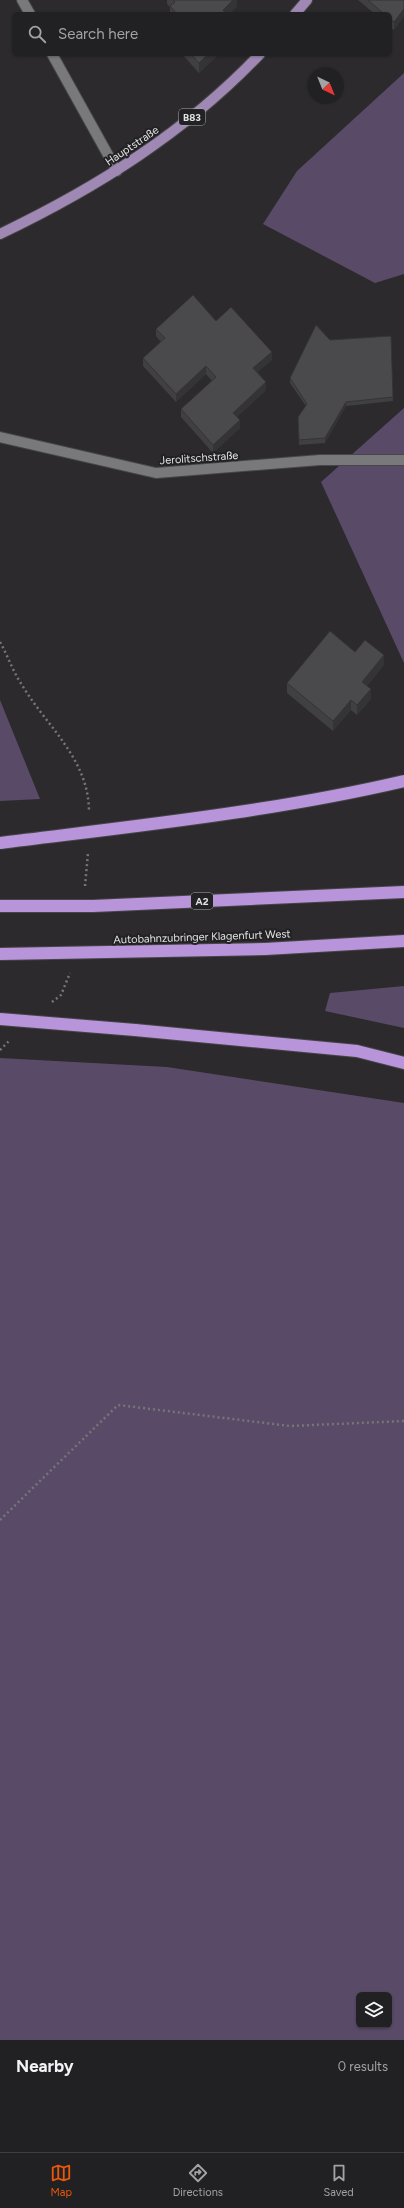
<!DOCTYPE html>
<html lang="en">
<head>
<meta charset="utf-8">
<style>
	:root { --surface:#212022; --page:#2d2d2f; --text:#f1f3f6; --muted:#a2a3a5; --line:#3e3e40; --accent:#ea580c }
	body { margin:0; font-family:Figtree,sans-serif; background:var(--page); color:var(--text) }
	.controls { position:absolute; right:12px; bottom:12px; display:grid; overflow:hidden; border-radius:6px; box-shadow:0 1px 3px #0004 }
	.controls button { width:36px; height:36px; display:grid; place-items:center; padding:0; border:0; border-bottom:1px solid var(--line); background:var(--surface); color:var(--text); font:20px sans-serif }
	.compass { position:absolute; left:308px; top:68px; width:36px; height:36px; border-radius:50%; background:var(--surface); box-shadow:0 1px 3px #0004; rotate:137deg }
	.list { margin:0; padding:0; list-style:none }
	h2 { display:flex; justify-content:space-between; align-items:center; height:52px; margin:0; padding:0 16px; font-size:17px }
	h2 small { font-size:13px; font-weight:400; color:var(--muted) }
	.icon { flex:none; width:22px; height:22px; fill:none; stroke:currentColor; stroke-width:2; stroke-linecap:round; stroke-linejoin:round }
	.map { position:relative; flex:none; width:404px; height:2040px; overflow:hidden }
	.search { position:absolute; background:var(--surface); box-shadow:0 1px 3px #0004; left:12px; right:12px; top:12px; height:44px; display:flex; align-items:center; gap:10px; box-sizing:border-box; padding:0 14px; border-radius:6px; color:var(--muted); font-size:15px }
	.sheet { height:112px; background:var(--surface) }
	nav { display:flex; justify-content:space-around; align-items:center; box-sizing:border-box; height:56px; border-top:1px solid var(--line); background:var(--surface); font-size:11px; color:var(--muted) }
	nav a { display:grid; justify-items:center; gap:2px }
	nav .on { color:var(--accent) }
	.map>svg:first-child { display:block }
</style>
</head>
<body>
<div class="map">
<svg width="404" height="2040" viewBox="0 0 404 2040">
	<rect width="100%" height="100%" fill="#2c2a2d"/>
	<!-- forest -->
	<path fill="#594a67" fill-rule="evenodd" d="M404,73V274L375,283L263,224L297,171Z
		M404,408V663L321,482Z
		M0,700L40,799L0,801Z
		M404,986V1028L325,1011L330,993Z
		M0,1058L167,1067L404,1103V2040H0ZM359,1995H389V2025H359Z"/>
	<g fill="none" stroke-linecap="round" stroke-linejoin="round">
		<!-- minor casing -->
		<g stroke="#464547" stroke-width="12">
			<path id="minor" d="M22,0L30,14
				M52,54L117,171
				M0,437L156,473L320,460H404"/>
		</g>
		<!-- primary casing -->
		<g stroke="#464547" stroke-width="12">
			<path id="primary" d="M295,14L307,0
				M0,234C96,188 186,132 260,54"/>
		</g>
		<!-- motorway casing -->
		<g stroke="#464547" stroke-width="14">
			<path id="motorway" d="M265,949L404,941
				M135,1030L357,1051L404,1063"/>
		</g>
		<!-- path -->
		<path stroke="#767577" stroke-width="2.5" stroke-dasharray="2 3" stroke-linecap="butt" d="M0,642C8,656 13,672 22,685C47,727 89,759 89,812
			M85,886L88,853
			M52,1002L61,995L70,973
			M0,1050L10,1040
			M0,1520L118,1405L290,1426L404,1421"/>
		<!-- minor -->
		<use href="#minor" stroke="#79787b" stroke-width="10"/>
		<!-- primary -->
		<use href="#primary" stroke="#9f89b4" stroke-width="10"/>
		<!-- motorway -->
		<use href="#motorway" stroke="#b894da" stroke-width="12"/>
		<!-- motorway-bridge casing -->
		<g stroke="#464547" stroke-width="14" stroke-linecap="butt">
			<path id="motorway-bridge" d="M0,843C135,826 271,812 404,781
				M0,906H93L404,892
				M0,954L265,949
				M0,1019L135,1030"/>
		</g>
		<!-- motorway-bridge -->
		<use href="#motorway-bridge" stroke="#b894da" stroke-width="12"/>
	</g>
	<!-- wall -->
	<path fill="#403f41" d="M167,0H237V6L229,14H170V7L167,4Z
		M358,0H404L394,30L390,27V14H375Z
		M182,54H219L199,73Z
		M216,321L272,360L257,372L266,390L237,417L240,428L213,453L181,417V409L212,381L206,374L176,402L143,366V358L161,342L156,336V329Z
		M391,336L393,401L346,406L325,443L299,445L298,421L306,406L290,383V378L330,340Z
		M355,652L384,665L367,686L371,699L357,715L351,710L333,731L287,693V683Z"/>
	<!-- shaded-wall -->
	<path fill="#343335" d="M233,0H237V6L229,14H223V10Z
		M404,9V17L394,30V22Z
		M208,54H219L199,73V63Z
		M272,352V360L253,376V368Z
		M206,366V374L176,402V394Z
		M266,382V390L233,421V413Z
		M346,402V406L325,443V438Z
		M240,420V428L213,453V445Z
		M384,655V665L362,692V682Z
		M371,689V699L357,715V705Z
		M351,700V710L333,731V721Z"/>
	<!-- building -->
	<path fill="#4a494c" stroke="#343335" d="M173,0H233L223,10L226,14H177L170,6L175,2Z
		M368,0H404V9L394,22L390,19V14H384Z
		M191,54H208L199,63Z
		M193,295L216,321L231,307L272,352L253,368L266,382L233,413L240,420L213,445L181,409L216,377L206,366L176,394L143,358L165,338L156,329Z
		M316,325L330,340L391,336L393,397L346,402L325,438L299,440L298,417L307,404L290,378Z
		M330,631L355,652L365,640L384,655L362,682L371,689L357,705L351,700L333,721L287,683Z"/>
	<g text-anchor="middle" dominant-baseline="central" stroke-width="4" stroke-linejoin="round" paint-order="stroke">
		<!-- shield labels -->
		<g fill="#222123" stroke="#aaa9aa" stroke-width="1">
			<rect x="179" y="109" width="26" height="16" rx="3"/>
			<rect x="191" y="893" width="22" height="16" rx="3"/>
		</g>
		<g font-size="10" font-weight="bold" fill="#e4e3e4">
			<text x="192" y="117">B83</text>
			<text x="202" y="901">A2</text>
		</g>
		<!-- street labels -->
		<g font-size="11" fill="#e4e3e4" stroke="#222123">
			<text transform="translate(132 146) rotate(-34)">Hauptstraße</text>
			<text transform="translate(199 458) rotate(-4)">Jerolitschstraße</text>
			<text transform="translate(202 937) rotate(-2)">Autobahnzubringer Klagenfurt West</text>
		</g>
	</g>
</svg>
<div class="controls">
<button><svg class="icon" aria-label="layers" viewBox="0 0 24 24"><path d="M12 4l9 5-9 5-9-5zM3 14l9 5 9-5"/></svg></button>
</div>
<svg class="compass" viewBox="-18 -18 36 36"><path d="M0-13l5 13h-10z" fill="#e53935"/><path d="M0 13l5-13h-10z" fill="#a2a3a5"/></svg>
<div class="search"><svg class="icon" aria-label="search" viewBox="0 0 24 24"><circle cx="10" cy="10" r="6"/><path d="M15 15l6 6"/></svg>Search here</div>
</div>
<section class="sheet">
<h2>Nearby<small>0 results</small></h2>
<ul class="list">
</ul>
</section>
<nav>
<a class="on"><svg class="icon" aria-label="map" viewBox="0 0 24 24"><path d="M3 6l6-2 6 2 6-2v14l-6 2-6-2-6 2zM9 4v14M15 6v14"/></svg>Map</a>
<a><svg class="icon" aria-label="directions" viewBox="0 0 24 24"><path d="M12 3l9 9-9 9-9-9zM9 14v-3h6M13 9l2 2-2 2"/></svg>Directions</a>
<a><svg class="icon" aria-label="saved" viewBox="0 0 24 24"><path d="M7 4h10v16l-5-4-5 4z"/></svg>Saved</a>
</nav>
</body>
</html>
